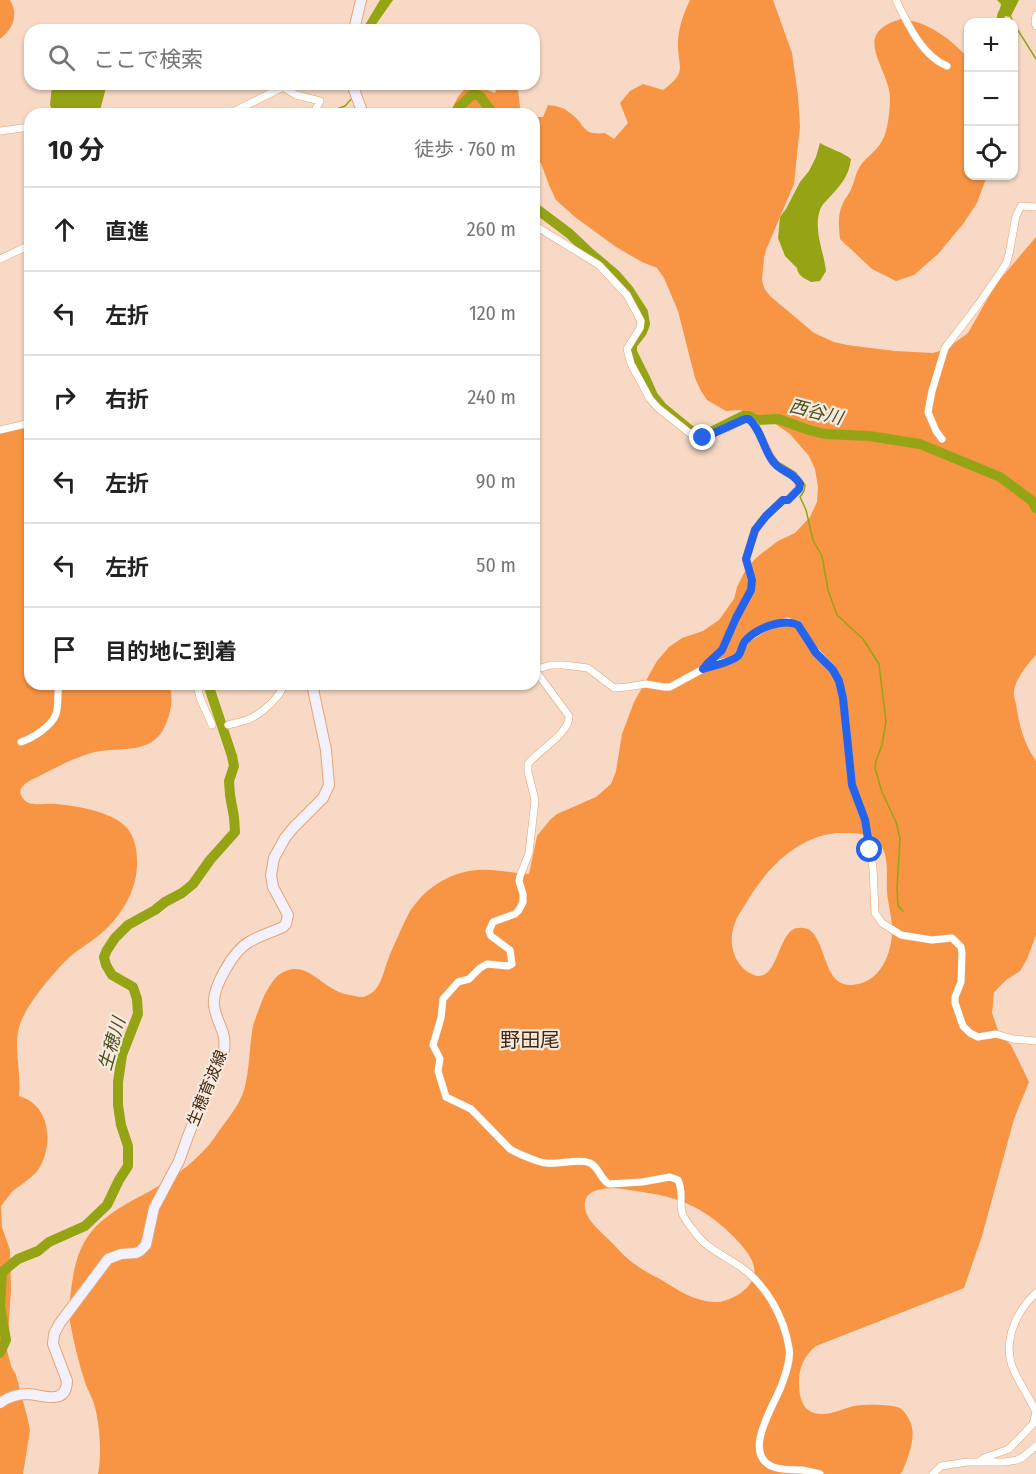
<!DOCTYPE html>
<html lang="ja">
<head>
<meta charset="utf-8">
<style>
	:root { --surface:#fff; --page:#f6f6f6; --text:#222; --muted:#767676; --line:#e0e0e0 }
	body { margin:0; font-family:"Fira Sans Condensed","Noto Sans JP",sans-serif; background:var(--page); color:var(--text) }
	.controls { position:absolute; right:18px; top:18px; display:grid; overflow:hidden; border-radius:12px; box-shadow:0 2px 4px #0004 }
	.controls button { width:54px; height:54px; display:grid; place-items:center; padding:0; border:0; border-bottom:2px solid var(--line); background:var(--surface); color:var(--text); font:30px sans-serif }
	.stop { position:absolute; width:18px; height:18px; margin:-14px; border:4px solid #2563eb; border-radius:50%; background:#fff }
	.stop.end { background:#2563eb; border-color:#fff; box-shadow:0 2px 6px #0008 }
	.list { margin:0; padding:0; list-style:none }
	h2 { display:flex; justify-content:space-between; align-items:center; height:78px; margin:0; padding:0 24px; font-size:26px }
	h2 small { font-size:20px; font-weight:400; color:var(--muted) }
	.list li { display:grid; grid-template-columns:39px 1fr auto; gap:18px; align-items:center; box-sizing:border-box; height:84px; padding:0 24px; border-top:2px solid var(--line) }
	.list b { display:block; font-size:22px; white-space:nowrap }
	.list em { font-size:20px; font-style:normal; color:var(--muted) }
	.icon { flex:none; width:33px; height:33px; fill:none; stroke:currentColor; stroke-width:2; stroke-linecap:round; stroke-linejoin:round }
	.map { position:relative; flex:none; width:1036px; height:1474px; overflow:hidden }
	.search { position:absolute; background:var(--surface); box-shadow:0 2px 4px #0004; left:24px; top:24px; width:516px; height:66px; display:flex; align-items:center; gap:15px; box-sizing:border-box; padding:0 21px; border-radius:18px; color:var(--muted); font-size:22px }
	.panel { position:absolute; background:var(--surface); box-shadow:0 2px 4px #0004; left:24px; top:108px; width:516px; height:582px; border-radius:18px }
	.map>svg:first-child { display:block }
</style>
</head>
<body>
<div class="map">
<svg width="1036" height="1474" viewBox="0 0 1036 1474">
	<rect width="100%" height="100%" fill="#f7d9c5"/>
	<!-- forest -->
	<path fill="#f89544" fill-rule="evenodd" d="M0,0H10C19,15 13,29 0,39Z
		M690,0H773L792,53L798,96L800,126L794,184L766,250L764,258L762,279L764,288L770,296L814,333L834,342L847,345L895,351L933,353L946,349L968,333L996,284L1036,237V655C1028,663 1015,680 1014,691C1013,694 1015,701 1016,704C1019,725 1024,744 1036,761V935L1027,959L1020,971L1006,980L994,992L992,1013L999,1033L1011,1045L1029,1082L1014,1119L982,1236L964,1288L816,1346C804,1356 799,1367 799,1382C799,1394 801,1409 814,1413C827,1417 842,1409 854,1406C864,1404 891,1404 900,1408C905,1411 912,1423 912,1428C915,1440 907,1461 902,1472L900,1474H98C102,1455 100,1420 93,1401C91,1396 88,1390 86,1385C79,1365 74,1343 70,1322C68,1309 72,1277 76,1263C87,1220 122,1207 157,1187C179,1174 200,1158 215,1137C224,1123 240,1105 244,1090C250,1069 249,1047 253,1026C256,1016 260,1006 264,996C268,989 273,979 280,974C302,960 315,979 333,989C340,993 347,995 355,996C359,997 363,998 368,995C379,991 383,975 386,965C391,950 398,937 404,923C407,918 409,911 413,907C428,886 453,871 479,870C494,869 513,873 529,874L537,836L550,820L557,814L596,797L611,784L616,771L622,734L634,702L657,661L669,647L682,638L703,631L719,620L734,599L737,587L746,569L756,558L778,541L795,533L810,517L817,502L818,487L815,469L809,456L790,434L774,423L740,410L726,411L707,400L701,391L695,378L678,311L664,278L657,268L642,262L616,247L575,217L556,200L549,185L541,163L534,158V117H543L548,105C557,106 563,107 570,113C586,124 581,136 605,133L614,139L628,123L620,103L630,91L643,84L663,90C689,71 677,68 678,41C679,25 684,13 690,0ZM836,833C850,833 868,831 879,843C890,855 886,877 887,892C888,905 893,920 892,933C891,957 879,983 852,985C824,987 827,946 811,931C808,928 802,927 798,928C776,929 779,992 748,972C732,962 728,939 735,923C737,916 742,910 746,903C759,882 773,863 794,849C807,840 820,835 836,833ZM614,1188C667,1195 695,1198 734,1237C745,1249 763,1267 750,1284C743,1294 726,1303 714,1302C694,1301 677,1290 660,1279C652,1275 644,1271 636,1265C625,1258 616,1246 606,1237C599,1230 586,1219 585,1208C583,1189 601,1189 614,1188Z
		M901,19C927,21 951,39 968,58V176H987L977,203L963,224L938,254L914,275L896,281L872,269L840,239C839,227 837,215 843,203C846,197 850,193 852,187C855,180 856,171 861,165C865,159 872,154 877,148C885,140 888,125 889,114C890,105 891,95 888,86C880,58 856,32 901,19Z
		M469,84H472L495,93L499,84H515L518,91L521,114H453C452,102 461,93 469,84Z
		M30,427V684H169C173,697 172,708 167,721C154,758 121,745 91,753C70,759 50,771 31,780C24,784 17,789 22,797C24,800 26,802 29,803C37,806 48,803 56,804C78,806 109,811 125,826C134,834 137,849 137,860C138,885 126,908 109,926C99,937 85,945 73,954C56,969 32,998 22,1019C11,1042 22,1071 19,1096C51,1105 54,1146 38,1170C31,1179 21,1184 13,1191C9,1195 5,1201 1,1206L2,1227L10,1250L11,1290L7,1350L11,1366L16,1375L27,1416L30,1430L23,1474H0V433Z"/>
	<!-- water -->
	<path fill="#95a415" d="M380,0H393L372,30H362Z
		M997,0H1019L1011,16L1010,17L1005,16L1002,22H998C995,12 1000,13 1001,4Z
		M52,84H107L99,114H54L50,105Z
		M820,143C829,148 844,153 851,159C849,177 839,187 828,199C824,203 821,206 820,210C813,230 824,252 826,271L820,281L811,282C804,278 798,276 797,268L785,256L778,238L780,217L786,209L800,182L809,171L816,157Z"/>
	<g fill="none" stroke-linecap="round" stroke-linejoin="round">
		<!-- stream -->
		<path stroke="#95a415" stroke-width="1.5" d="M1010,15L1013,22
			M1014,24L1036,59
			M324,114L345,106L353,97
			M773,455L778,462L796,473L805,485L804,491L800,497L806,510L813,540L822,556L828,590L837,615L863,639L879,664L886,722L882,745L876,761L875,768L882,792L896,822L900,839L897,888L898,906L903,911"/>
		<!-- river -->
		<path stroke="#95a415" stroke-width="10" d="M454,114L459,107L473,94L480,96L493,114
			M534,207L570,234L590,253L615,274L628,289L643,312L645,324L642,332L632,345V352L646,380L653,396L662,407L695,434L701,435L707,434L743,416H749L756,420L778,419L809,430L825,434L869,436L920,444L1000,477L1015,488L1032,501L1036,508
			M0,1353L6,1340L0,1307L2,1272L18,1259L38,1251L49,1242L85,1226L107,1205L119,1180L128,1166V1146L121,1125L118,1105V1082L122,1055L138,1014L137,999L133,987L112,975L106,965L104,957L107,950L115,938L128,925L155,910L165,902L182,893L193,884L210,860L235,832L234,817L230,795L229,781L234,766L232,756L208,684"/>
		<!-- minor casing -->
		<g stroke="#e9a36f" stroke-width="8">
			<path id="minor" d="M896,0C907,23 922,56 947,66
				M1036,15L1035,22L1036,26
				M229,114L283,87L296,95L320,101L313,114
				M0,131L30,127
				M534,225L599,265L627,295L641,321L640,328L627,349L631,364L650,399L658,408L697,439L707,438L745,419H749L755,425L773,462L780,468L796,478L800,487L788,500H783L766,516L755,530L746,559L752,580L751,590L736,618L722,650L704,667
				M0,259L30,245
				M0,430L30,423
				M942,439L936,431L928,412L932,391L945,348L978,305L1006,264L1009,254L1016,216L1021,206L1036,207
				M534,670L551,665H564L588,668L614,688L627,687L646,684L664,687H670L703,669L719,663L729,661L737,657L747,639L764,628L787,621L798,625L811,646L833,670L839,681L843,698L852,785L865,821L873,868L875,913L882,923L901,935L932,940L952,938L961,947L962,953L961,982L955,997V1003L963,1026L970,1033L978,1037L996,1034L1013,1039L1036,1041
				M535,670L569,716C570,733 538,751 528,764V772L535,800L529,853L520,876L519,881L523,894V902L519,910L515,914L493,922L489,931L491,936L510,950L512,964L508,966L487,964L480,968L469,979L458,982L443,999L441,1018L433,1045L440,1059L438,1071L446,1097L471,1109L510,1149C516,1153 540,1163 546,1163C559,1165 578,1158 590,1163C599,1167 600,1179 609,1184L642,1182L670,1177L678,1180C684,1193 679,1201 682,1212C683,1218 690,1226 694,1231C706,1249 724,1255 741,1267C767,1286 784,1317 789,1348C791,1359 786,1373 782,1384C775,1404 742,1452 771,1466C780,1471 792,1469 802,1470C808,1471 815,1472 820,1474
				M197,684L200,698L212,725
				M228,725C234,723 241,722 247,720C260,715 281,697 284,684
				M21,742C33,738 52,726 56,714C59,705 57,693 59,684
				M1036,1293C1017,1310 1003,1340 1012,1366C1018,1382 1029,1396 1036,1412
				M979,1462L984,1458L1009,1449L1033,1424L1036,1412
				M933,1474L941,1466L967,1462H1005L1017,1460L1023,1457L1036,1446"/>
		</g>
		<!-- secondary casing -->
		<g stroke="#e9a36f" stroke-width="12">
			<path id="secondary" d="M354,30L361,0
				M352,84L363,114
				M0,1403C8,1397 18,1394 28,1394C44,1395 66,1406 67,1381L53,1344L54,1334L60,1323L108,1259L121,1254L136,1253L140,1251L146,1245L154,1208L179,1161L188,1136L224,1050C227,1031 216,1023 214,1005C212,988 233,951 249,942C259,936 272,932 283,927L286,924L288,915L273,887L271,875L274,858L285,838L293,828L323,798L329,785L326,750L312,684"/>
		</g>
		<!-- minor -->
		<use href="#minor" stroke="#fff" stroke-width="7"/>
		<!-- secondary -->
		<use href="#secondary" stroke="#f4f1fe" stroke-width="10"/>
	</g>
	<g fill="none" stroke-linecap="round" stroke-linejoin="round">
		<!-- route -->
		<path stroke="#2563eb" stroke-width="8" d="M703,438L745,419H749C761,430 763,447 772,460C779,472 793,471 800,484L799,489L788,500H783L766,516L755,530L746,559L752,580L751,590L736,618L722,650L707,664L703,669C712,666 732,662 738,656C742,651 742,644 746,640C757,628 783,618 798,625L816,653L833,670L839,681L843,698L852,785L865,820L870,850"/>
	</g>
	<g text-anchor="middle" dominant-baseline="central" stroke-width="4.5" stroke-linejoin="round" paint-order="stroke">
		<!-- street labels -->
		<g font-size="16" fill="#432711" stroke="#f9eadf">
			<text transform="translate(207 1088) rotate(-68)">生穂育波線</text>
		</g>
		<!-- water labels -->
		<g font-size="18" font-style="italic" fill="#49501e" stroke="#f9eadf">
			<text transform="translate(816 412) rotate(14)">西谷川</text>
			<text transform="translate(112 1044) rotate(-74)">生穂川</text>
		</g>
		<!-- quarter labels -->
		<g font-size="20" fill="#432711" stroke="#f9eadf">
			<text x="530" y="1040">野田尾</text>
		</g>
	</g>
</svg>
<div class="controls">
<button>+</button>
<button>−</button>
<button><svg class="icon" aria-label="locate" viewBox="0 0 24 24"><circle cx="12" cy="12" r="6"/><path d="M12 2v4M12 18v4M2 12h4M18 12h4"/></svg></button>
</div>
<div class="stop" style="left:870px;top:850px"></div>
<div class="stop end" style="left:703px;top:438px"></div>
<div class="search"><svg class="icon" aria-label="search" viewBox="0 0 24 24"><circle cx="10" cy="10" r="6"/><path d="M15 15l6 6"/></svg>ここで検索</div>
<section class="panel">
<h2>10 分<small>徒歩 · 760 m</small></h2>
<ul class="list">
<li><svg class="icon" aria-label="ahead" viewBox="0 0 24 24"><path d="M12 20V5M6 11l6-6 6 6"/></svg><div><b>直進</b></div><em>260 m</em></li>
<li><svg class="icon" aria-label="left" viewBox="0 0 24 24"><path d="M17 20v-9H6M10 6l-5 5 5 5"/></svg><div><b>左折</b></div><em>120 m</em></li>
<li><svg class="icon" aria-label="right" viewBox="0 0 24 24"><path d="M7 20v-9h11M14 6l5 5-5 5"/></svg><div><b>右折</b></div><em>240 m</em></li>
<li><svg class="icon" aria-label="left" viewBox="0 0 24 24"><path d="M17 20v-9H6M10 6l-5 5 5 5"/></svg><div><b>左折</b></div><em>90 m</em></li>
<li><svg class="icon" aria-label="left" viewBox="0 0 24 24"><path d="M17 20v-9H6M10 6l-5 5 5 5"/></svg><div><b>左折</b></div><em>50 m</em></li>
<li><svg class="icon" aria-label="arrive" viewBox="0 0 24 24"><path d="M6 21V4h12l-3 4 3 4H6"/></svg><div><b>目的地に到着</b></div></li>
</ul>
</section>
</div>
</body>
</html>
